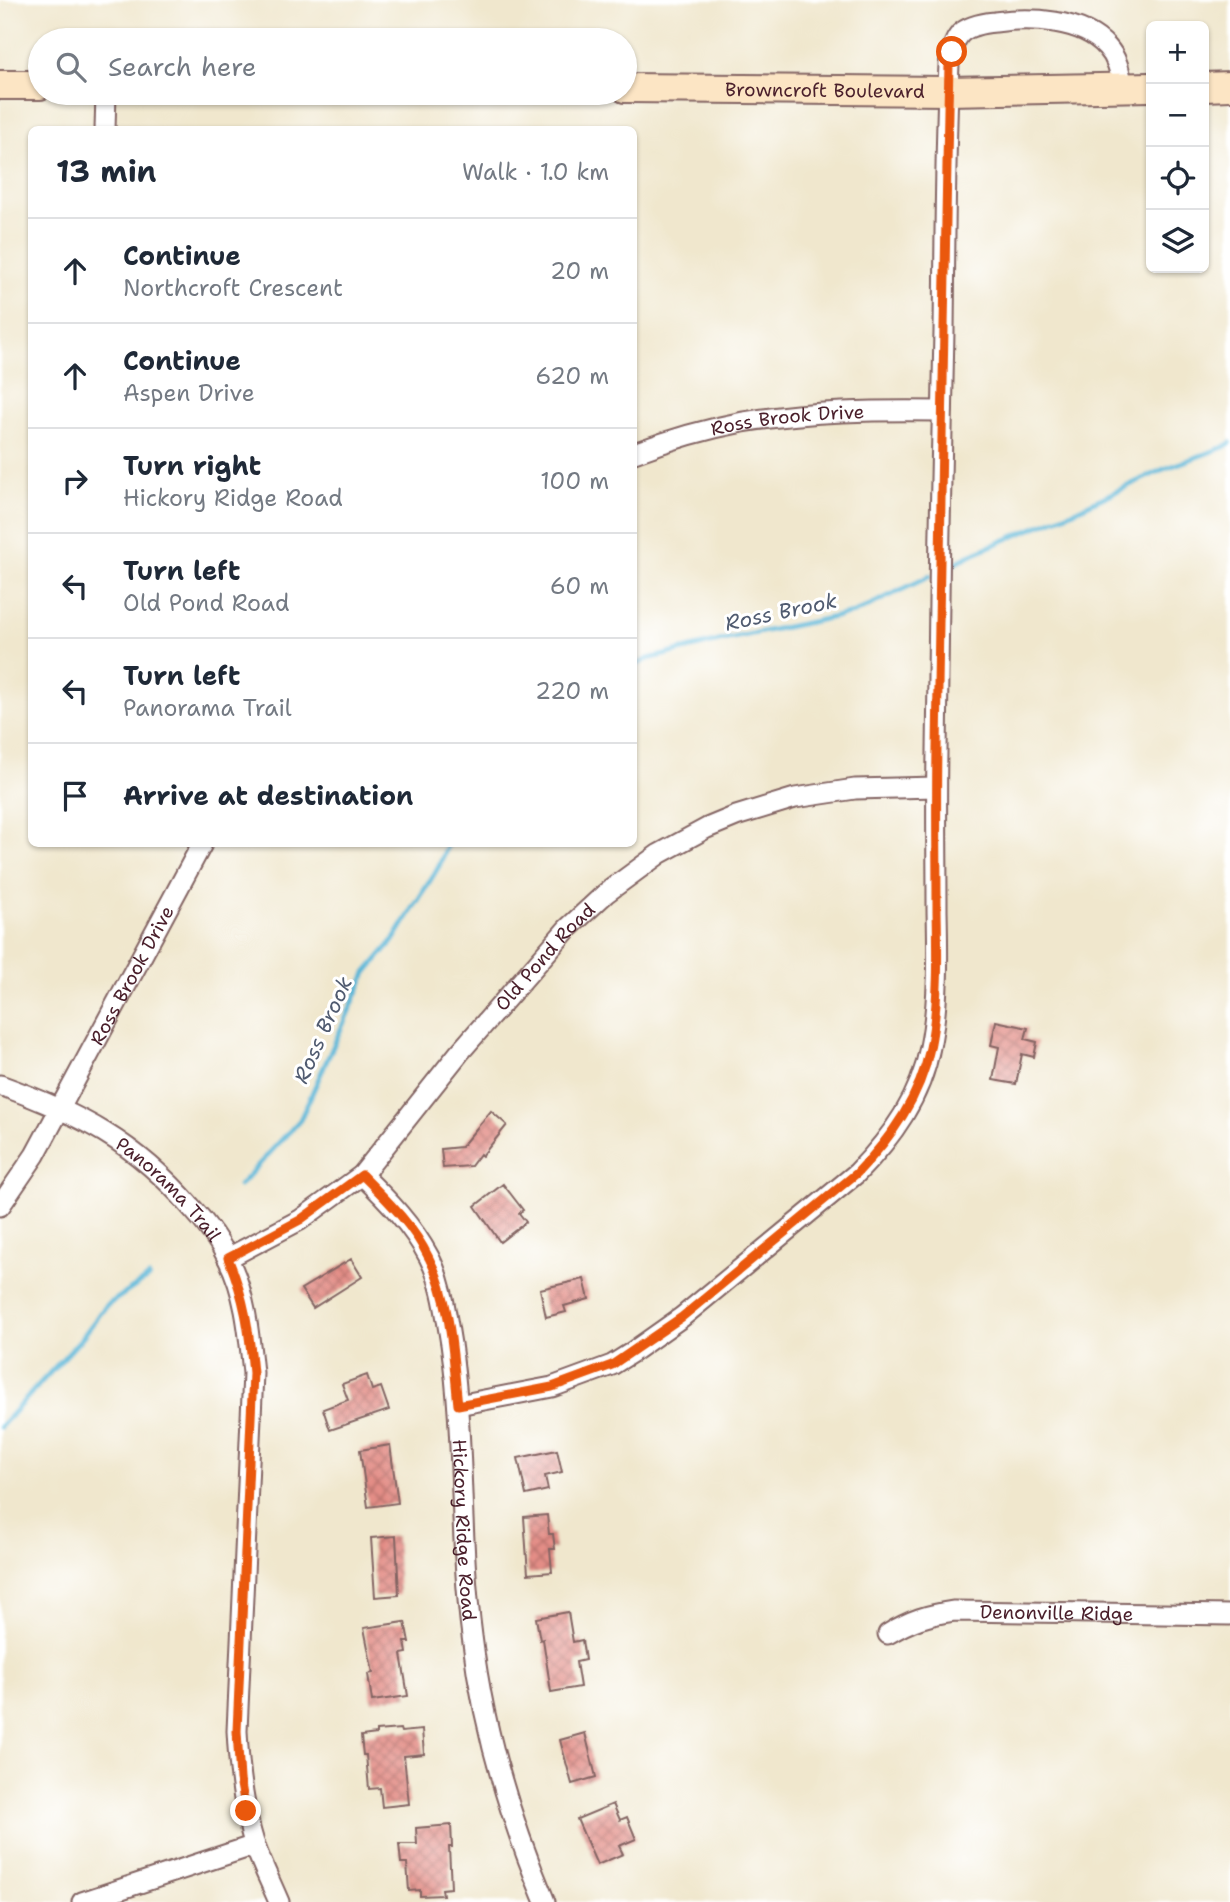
<!DOCTYPE html>
<html lang="en">
<head>
<meta charset="utf-8">
<style>
	:root { --surface:#fff; --page:#f2f2f3; --text:#1f2937; --muted:#747a83; --line:#e0e1e3 }
	body { margin:0; font-family:"Shantell Sans",sans-serif; background:var(--page); color:var(--text) }
	.controls { position:absolute; right:21px; top:21px; display:grid; overflow:hidden; border-radius:10px; box-shadow:0 2px 5px #0004 }
	.controls button { width:63px; height:63px; display:grid; place-items:center; padding:0; border:0; border-bottom:2px solid var(--line); background:var(--surface); color:var(--text); font:35px sans-serif }
	.stop { position:absolute; width:21px; height:21px; margin:-16px; border:5px solid #ea580c; border-radius:50%; background:#fff }
	.stop.end { background:#ea580c; border-color:#fff; box-shadow:0 2px 7px #0008 }
	.list { margin:0; padding:0; list-style:none }
	h2 { display:flex; justify-content:space-between; align-items:center; height:91px; margin:0; padding:0 28px; font-size:30px }
	h2 small { font-size:23px; font-weight:400; color:var(--muted) }
	.list li { display:grid; grid-template-columns:46px 1fr auto; gap:21px; align-items:center; box-sizing:border-box; height:105px; padding:0 28px; border-top:2px solid var(--line) }
	.list b { display:block; font-size:26px; white-space:nowrap }
	.list p { margin:0; font-size:23px; white-space:nowrap; color:var(--muted) }
	.list em { font-size:23px; font-style:normal; color:var(--muted) }
	.icon { flex:none; width:38px; height:38px; fill:none; stroke:currentColor; stroke-width:2; stroke-linecap:round; stroke-linejoin:round }
	.map { position:relative; flex:none; width:1230px; height:1902px; overflow:hidden }
	.search { position:absolute; background:var(--surface); box-shadow:0 2px 5px #0004; left:28px; top:28px; width:609px; height:77px; display:flex; align-items:center; gap:18px; box-sizing:border-box; padding:0 24px; border-radius:38px; color:var(--muted); font-size:26px }
	.panel { position:absolute; background:var(--surface); box-shadow:0 2px 5px #0004; left:28px; top:126px; width:609px; height:721px; border-radius:10px }
	.map>svg:first-child { display:block }
</style>
</head>
<body>
<div class="map">
<svg width="1230" height="1902" viewBox="0 0 1230 1902">
	<defs>
		<pattern id="building-cross-hatch" width="8" height="8" patternUnits="userSpaceOnUse" patternTransform="scale(1.75)"><rect width="8" height="8" fill="#e38d86"/><path d="M0 0l8 8M0 8l8-8" fill="none" stroke="#ba736e"/></pattern>
	</defs>
	<rect width="100%" height="100%" fill="#fff"/>
	<filter id="ink" filterUnits="userSpaceOnUse"><feTurbulence type="fractalNoise" baseFrequency=".0143" numOctaves="2"/><feDisplacementMap in="SourceGraphic" scale="14" xChannelSelector="R" yChannelSelector="G"/><feConvolveMatrix kernelMatrix="1 2 1 2 8 2 1 2 1" color-interpolation-filters="sRGB"/></filter>
	<filter id="wash" filterUnits="userSpaceOnUse"><feTurbulence type="fractalNoise" baseFrequency=".00686" numOctaves="4" result="noise"/><feDisplacementMap in="SourceGraphic" scale="28" xChannelSelector="R" yChannelSelector="G"/><feGaussianBlur stdDeviation="1.57" result="paint"/><feColorMatrix in="noise" values="0 0 0 0 0 0 0 0 0 0 0 0 0 0 0 0 0 1.4 0 .05"/><feComposite in="paint" operator="in"/></filter>
	<g filter="url(#wash)">
		<rect width="100%" height="100%" fill="#f0e7cd"/>
		<g fill="none" stroke-linecap="round" stroke-linejoin="round">
			<!-- stream -->
			<path stroke="#59b6d7" stroke-width="5" d="M952,565L974,553L1072,512L1164,469L1224,447L1230,443
				M634,666L648,659L723,640L854,613L930,576
				M239,1186L300,1120L366,973L393,941L439,866L448,844
				M0,1427L80,1340L106,1306L149,1277"/>
		</g>
		<g id="blocks">
			<!-- building -->
			<path fill="url(#building-cross-hatch)" d="M996,1021L1028,1028L1025,1039L1037,1042L1034,1057L1022,1054L1016,1084L993,1080L999,1047L991,1045Z
				M491,1111L507,1125L482,1156L480,1154L471,1166L443,1168L441,1149L461,1147Z
				M503,1184L523,1210L519,1213L526,1222L500,1242L475,1206Z
				M351,1259L362,1277L313,1308L301,1289Z
				M584,1279L589,1299L564,1306L566,1312L546,1317L540,1289Z
				M367,1375L372,1390L381,1387L389,1410L330,1430L323,1409L348,1400L342,1384Z
				M390,1445L398,1503L368,1507L360,1450Z
				M557,1450L562,1472L545,1476L548,1490L526,1495L518,1458Z
				M547,1515L549,1534H553L555,1549H550L552,1572L528,1574L524,1517Z
				M396,1536L399,1595L375,1597L371,1538Z
				M568,1612L573,1642L582,1640L585,1660L576,1662L580,1687L551,1692L543,1639L540,1640L536,1618Z
				M405,1622L409,1642H405L407,1653L401,1654L408,1696L372,1701L368,1674L373,1673L364,1628Z
				M400,1729L401,1732L422,1730L424,1754L404,1756L409,1804L382,1807L380,1788L369,1789L366,1755H363L361,1736L376,1734V1731Z
				M585,1733L596,1777L572,1784L560,1740Z
				M613,1804L620,1820L627,1817L636,1839L619,1846L623,1854L597,1865L577,1819Z
				M451,1825L452,1847H449L451,1888L442,1889L443,1895L420,1896V1890L409,1891L407,1863H401L399,1844H417L416,1828Z"/>
		</g>
	</g>
	<g filter="url(#ink)">
		<use href="#blocks" fill-opacity="0" stroke="#846564" stroke-width="2"/>
		<g fill="none" stroke-linecap="round" stroke-linejoin="round">
			<!-- minor casing -->
			<g stroke="#846564" stroke-width="23">
				<g id="minor">
					<path d="M105,130L106,93"/>
					<path id="s1" d="M634,453C669,440 706,429 743,422C809,411 876,410 942,411"/>
					<path id="s2" d="M0,1085C80,1114 135,1142 191,1207C205,1222 219,1240 228,1259C246,1294 249,1334 253,1373L237,1731C239,1769 243,1809 255,1846C262,1865 271,1883 279,1902"/>
					<path id="s3" d="M362,1175C388,1200 412,1225 429,1257C443,1284 446,1315 451,1344C465,1441 459,1539 472,1636C483,1728 509,1816 545,1902"/>
					<path id="s4" d="M0,1206L35,1155L202,844"/>
					<path id="s5" d="M228,1258L300,1220L362,1175L459,1053L567,929L606,893L659,854L707,828L736,816L795,798L855,789L936,787"/>
					<path d="M458,1405L552,1387L612,1365L631,1353L682,1317L857,1173C892,1137 921,1097 930,1047C939,1003 938,956 937,911C937,858 936,805 937,752C938,612 941,471 944,331C945,242 945,153 949,64C951,54 953,42 960,34C969,25 984,23 995,22C1031,17 1082,19 1107,47C1118,59 1120,73 1123,87"/>
					<path id="s6" d="M888,1634C911,1620 927,1615 954,1611L1230,1615"/>
					<path d="M82,1902L255,1845"/>
				</g>
			</g>
			<!-- secondary casing -->
			<g stroke="#846564" stroke-width="32">
				<g id="secondary">
					<path d="M0,85H40"/>
					<path d="M1204,87L1230,86"/>
					<path id="s7" d="M625,88L948,91L1151,87"/>
				</g>
			</g>
			<!-- minor -->
			<use href="#minor" stroke="#fff" stroke-width="19"/>
			<!-- secondary -->
			<use href="#secondary" stroke="#fce5c4" stroke-width="28"/>
		</g>
	</g>
	<g fill="none" stroke-linecap="round" stroke-linejoin="round" filter="url(#ink)">
		<!-- route -->
		<path stroke="#ea580c" stroke-width="9" d="M246,1811L240,1779L237,1731L253,1373C249,1329 245,1299 228,1258L300,1220L362,1175C388,1201 413,1225 429,1258C451,1300 453,1358 458,1405L552,1387L612,1365L682,1317L857,1173C892,1137 920,1097 930,1048C939,1004 938,956 937,912C937,857 936,803 937,748C940,535 944,323 948,110L949,64L952,52"/>
	</g>
	<g text-anchor="middle" dominant-baseline="central" stroke-width="6" stroke-linejoin="round" paint-order="stroke">
		<!-- street labels -->
		<g font-size="19" fill="#4a1f2b" stroke="#fff">
			<text stroke="none"><textPath href="#s7" startOffset="200">Browncroft Boulevard</textPath></text>
			<text stroke="none"><textPath href="#s1" startOffset="158">Ross Brook Drive</textPath></text>
			<text stroke="none"><textPath href="#s5" startOffset="443">Old Pond Road</textPath></text>
			<text stroke="none"><textPath href="#s4" startOffset="266">Ross Brook Drive</textPath></text>
			<text stroke="none"><textPath href="#s2" startOffset="201">Panorama Trail</textPath></text>
			<text stroke="none"><textPath href="#s3" startOffset="383">Hickory Ridge Road</textPath></text>
			<text stroke="none"><textPath href="#s6" startOffset="173">Denonville Ridge</textPath></text>
		</g>
		<!-- water labels -->
		<g font-size="21" font-style="italic" fill="#505b70" stroke="#fff">
			<text transform="translate(781 612) rotate(-12)">Ross Brook</text>
			<text transform="translate(323 1030) rotate(-66)">Ross Brook</text>
		</g>
	</g>
</svg>
<div class="controls">
<button>+</button>
<button>−</button>
<button><svg class="icon" aria-label="locate" viewBox="0 0 24 24"><circle cx="12" cy="12" r="6"/><path d="M12 2v4M12 18v4M2 12h4M18 12h4"/></svg></button>
<button><svg class="icon" aria-label="layers" viewBox="0 0 24 24"><path d="M12 4l9 5-9 5-9-5zM3 14l9 5 9-5"/></svg></button>
</div>
<div class="stop" style="left:952px;top:52px"></div>
<div class="stop end" style="left:246px;top:1811px"></div>
<div class="search"><svg class="icon" aria-label="search" viewBox="0 0 24 24"><circle cx="10" cy="10" r="6"/><path d="M15 15l6 6"/></svg>Search here</div>
<section class="panel">
<h2>13 min<small>Walk · 1.0 km</small></h2>
<ul class="list">
<li><svg class="icon" aria-label="ahead" viewBox="0 0 24 24"><path d="M12 20V5M6 11l6-6 6 6"/></svg><div><b>Continue</b><p>Northcroft Crescent</p></div><em>20 m</em></li>
<li><svg class="icon" aria-label="ahead" viewBox="0 0 24 24"><path d="M12 20V5M6 11l6-6 6 6"/></svg><div><b>Continue</b><p>Aspen Drive</p></div><em>620 m</em></li>
<li><svg class="icon" aria-label="right" viewBox="0 0 24 24"><path d="M7 20v-9h11M14 6l5 5-5 5"/></svg><div><b>Turn right</b><p>Hickory Ridge Road</p></div><em>100 m</em></li>
<li><svg class="icon" aria-label="left" viewBox="0 0 24 24"><path d="M17 20v-9H6M10 6l-5 5 5 5"/></svg><div><b>Turn left</b><p>Old Pond Road</p></div><em>60 m</em></li>
<li><svg class="icon" aria-label="left" viewBox="0 0 24 24"><path d="M17 20v-9H6M10 6l-5 5 5 5"/></svg><div><b>Turn left</b><p>Panorama Trail</p></div><em>220 m</em></li>
<li><svg class="icon" aria-label="arrive" viewBox="0 0 24 24"><path d="M6 21V4h12l-3 4 3 4H6"/></svg><div><b>Arrive at destination</b></div></li>
</ul>
</section>
</div>
</body>
</html>
